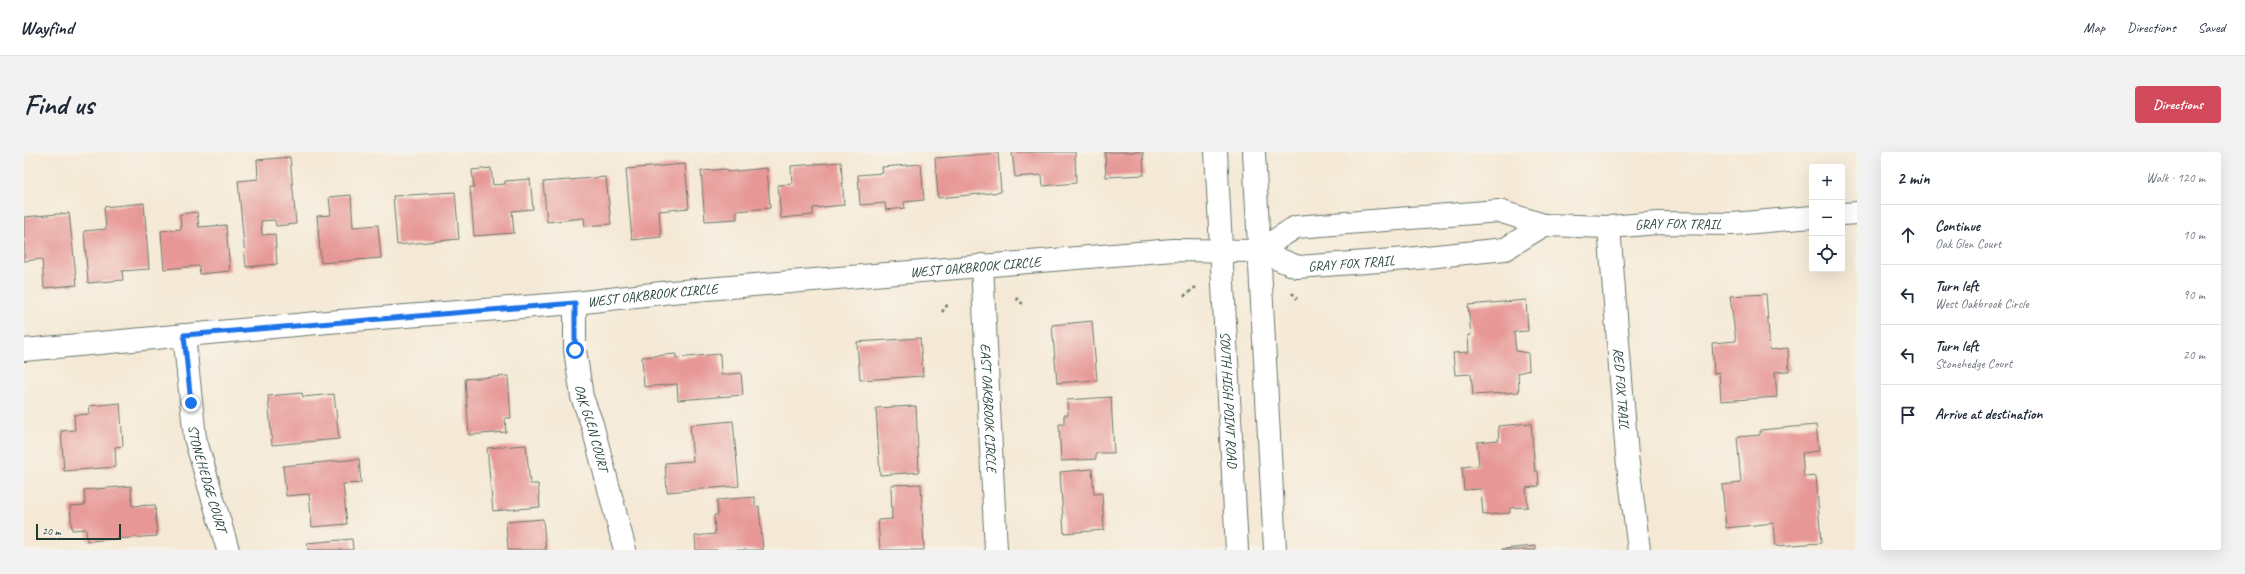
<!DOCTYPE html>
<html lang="en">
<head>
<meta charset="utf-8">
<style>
	:root { --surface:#fff; --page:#f2f2f3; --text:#1f2937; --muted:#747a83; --line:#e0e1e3; --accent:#d1495b }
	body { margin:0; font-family:Caveat,sans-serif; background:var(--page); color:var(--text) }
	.controls { position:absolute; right:12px; top:12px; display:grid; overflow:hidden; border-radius:4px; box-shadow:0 4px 16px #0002 }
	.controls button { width:36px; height:36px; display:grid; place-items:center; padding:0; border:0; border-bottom:1px solid var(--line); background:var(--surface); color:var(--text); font:20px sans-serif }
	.scale { position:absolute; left:12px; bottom:10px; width:85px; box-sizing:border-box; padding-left:4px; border:2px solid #1f3d34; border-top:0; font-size:11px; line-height:14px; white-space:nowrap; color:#1f3d34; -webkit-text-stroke:3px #f7f3e8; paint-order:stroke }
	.stop { position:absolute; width:12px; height:12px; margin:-9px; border:3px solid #1a73e8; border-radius:50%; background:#fff }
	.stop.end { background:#1a73e8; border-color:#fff; box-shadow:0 1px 4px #0008 }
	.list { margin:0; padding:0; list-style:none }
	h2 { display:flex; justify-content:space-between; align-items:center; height:52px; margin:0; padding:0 16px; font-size:17px }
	h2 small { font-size:13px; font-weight:400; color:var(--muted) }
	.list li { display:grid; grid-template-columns:26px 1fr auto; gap:12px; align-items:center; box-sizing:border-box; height:60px; padding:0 16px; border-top:1px solid var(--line) }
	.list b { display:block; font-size:15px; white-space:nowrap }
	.list p { margin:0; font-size:13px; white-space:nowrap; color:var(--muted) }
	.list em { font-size:13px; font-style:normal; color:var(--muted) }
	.icon { flex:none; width:22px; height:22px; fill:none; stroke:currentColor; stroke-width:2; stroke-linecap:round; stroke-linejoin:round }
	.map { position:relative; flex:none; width:1833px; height:398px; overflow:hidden; border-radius:4px }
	header { display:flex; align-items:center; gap:24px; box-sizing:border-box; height:56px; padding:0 20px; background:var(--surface); border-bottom:1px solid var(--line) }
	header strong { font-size:19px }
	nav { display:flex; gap:22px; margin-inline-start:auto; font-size:14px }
	.intro { display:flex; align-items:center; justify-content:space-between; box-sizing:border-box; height:96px; padding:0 24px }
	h1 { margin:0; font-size:28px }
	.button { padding:10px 18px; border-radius:4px; background:var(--accent); color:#fff; font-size:14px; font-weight:700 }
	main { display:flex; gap:24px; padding:0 24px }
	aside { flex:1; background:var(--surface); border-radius:4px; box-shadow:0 4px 16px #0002 }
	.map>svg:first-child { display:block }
</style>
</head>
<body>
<header>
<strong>Wayfind</strong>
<nav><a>Map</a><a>Directions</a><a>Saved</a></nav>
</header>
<div class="intro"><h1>Find us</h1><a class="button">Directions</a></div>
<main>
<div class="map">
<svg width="1833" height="398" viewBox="0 0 1833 398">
	<rect width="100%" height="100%" fill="#f7f3e8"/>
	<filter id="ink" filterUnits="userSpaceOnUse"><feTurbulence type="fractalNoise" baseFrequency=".025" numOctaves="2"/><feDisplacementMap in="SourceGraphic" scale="8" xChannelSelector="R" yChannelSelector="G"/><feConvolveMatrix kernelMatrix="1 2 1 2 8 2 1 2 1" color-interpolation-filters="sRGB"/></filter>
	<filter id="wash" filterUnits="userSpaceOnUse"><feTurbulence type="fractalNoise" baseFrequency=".012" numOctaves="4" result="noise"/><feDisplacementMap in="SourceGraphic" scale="16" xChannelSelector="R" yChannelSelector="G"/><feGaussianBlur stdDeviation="0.9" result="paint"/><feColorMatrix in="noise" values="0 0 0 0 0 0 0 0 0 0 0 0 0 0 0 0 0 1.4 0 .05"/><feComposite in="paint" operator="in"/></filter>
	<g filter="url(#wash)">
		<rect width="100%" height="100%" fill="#f5e9d6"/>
		<g id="blocks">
			<!-- building -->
			<path fill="#e79896" d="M988,0H1051L1052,31L1019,34L1018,23L991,25Z
				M1081,0H1119L1120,23L1082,25Z
				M974,1L977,40L914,46L911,6Z
				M266,5L272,72L252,74L251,68L237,69L238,83L251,82L253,112L222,115L214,29L234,27L233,8Z
				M817,10L820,53L789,56V63L757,66L754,33L768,32L767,14Z
				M661,12L665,56L635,59L637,85L608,88L602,17Z
				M897,12L900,48L880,50L881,56L862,58L861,51L836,53L834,23L859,21L858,15Z
				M467,16L469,33L481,32V29L506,27L509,57L488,59L490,81L450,84L446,35H450L448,18Z
				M743,16L746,56L713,59V67L681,69L677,19L702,17L703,20Z
				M582,25L587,72L561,74L560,66L523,70L519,30Z
				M431,40L435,87L373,93L369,44Z
				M327,43L329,75L354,73L357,106L297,111L293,64L307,63L305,45Z
				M120,51L125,117L98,119L99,128L64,131L60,79L82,77L80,55Z
				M173,60L175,75L202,73L206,119L176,122L175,114L140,117L137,79L157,77L156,62Z
				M45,61L53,133L20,136L18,107L0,109V65Z
				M1742,142L1746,198L1764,196L1765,219L1751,220L1753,245L1697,249L1695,221L1690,222L1688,191L1712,189L1706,144Z
				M1502,148L1504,179L1490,180L1492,199L1504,201L1505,218L1494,221L1495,240L1449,243L1447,222L1431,223L1429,201L1445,200L1444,183H1447L1444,153Z
				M1068,169L1073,228L1033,231L1028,173Z
				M896,186L899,224L836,228L833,190Z
				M652,202V206L696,202L697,223L717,221L719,243L654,248L653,232L620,235L618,205Z
				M484,224L487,266H481L482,280L445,283L441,227Z
				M278,241L279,245L310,242L315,287L248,293L244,244Z
				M1087,245L1090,301H1072V307L1037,309L1035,272H1040V263H1044L1043,248Z
				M96,251L99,294L91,295L92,315L40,319L37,279L51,278L50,263L66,262L65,254Z
				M892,254L895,320L856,323L852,256Z
				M709,269L715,334L643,340L641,311L669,309L666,273Z
				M1507,271L1511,319H1514L1515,334L1502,336L1504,355L1486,356V361L1459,363L1457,337L1440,338L1438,315L1455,313L1453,290L1475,288L1474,274Z
				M1792,273L1795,299L1778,301L1780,325L1792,324L1797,391L1752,394L1750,371L1702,376L1698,333L1717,331L1713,285L1736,283V278Z
				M502,293L506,332H514L516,355L469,359L463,296Z
				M335,307L337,331L319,332L323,372L288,375L285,342L262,344L259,314Z
				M1068,317L1070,342L1078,341L1080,378L1040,381L1036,320Z
				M897,332L900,398H856L854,368L868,367L867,333Z
				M107,334L108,354L131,353L133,384L63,389L62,377L48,378L46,354L61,353L60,338Z
				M731,345V355L735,354L739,398H672L671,384L691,382L690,363H694L693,348Z
				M519,367L522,398H484L482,370Z
				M328,387L329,398H284L283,391Z
				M1512,394V398H1478V397Z"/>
		</g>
	</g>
	<g filter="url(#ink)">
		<use href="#blocks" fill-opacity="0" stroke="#6a796d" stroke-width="1"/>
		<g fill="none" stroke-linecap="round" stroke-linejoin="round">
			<!-- minor casing -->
			<g stroke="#6a796d" stroke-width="24">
				<g id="minor">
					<path d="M1818,62L1833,61"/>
					<path id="s1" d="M1585,75L1603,304L1615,398"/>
					<path id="s2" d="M1234,99L1272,75L1475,59L1520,73L1585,75L1634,71L1709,72L1788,65"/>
					<path id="s3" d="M958,113L972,398"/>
					<path id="s4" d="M551,151V198L558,245L568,272L601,398"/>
					<path id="s5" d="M160,183L171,286L204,398"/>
					<path id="s6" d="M0,198L304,170L551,151L647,140L1149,98L1234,99L1274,115L1383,107L1481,97L1520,73"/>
				</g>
			</g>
			<!-- tertiary casing -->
			<g stroke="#6a796d" stroke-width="24">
				<g id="tertiary">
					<path id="s7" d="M1192,0L1213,398"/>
					<path d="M1230,0L1251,398"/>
				</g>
			</g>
			<!-- path -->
			<path stroke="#6a796d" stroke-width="2.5" stroke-dasharray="3 3" stroke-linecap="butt" d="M1268,141L1273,147
				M1160,144L1172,135
				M992,146L1000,153
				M918,160L924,152"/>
			<!-- minor -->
			<use href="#minor" stroke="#fff" stroke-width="22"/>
			<!-- tertiary -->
			<use href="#tertiary" stroke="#fff" stroke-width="22"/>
		</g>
	</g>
	<g fill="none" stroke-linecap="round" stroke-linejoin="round" filter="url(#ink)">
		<!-- route -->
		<path stroke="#1a73e8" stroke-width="5" d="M167,251L160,183L551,151V198"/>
	</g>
	<g text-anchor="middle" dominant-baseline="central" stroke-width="4" stroke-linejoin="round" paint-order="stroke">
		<!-- street labels -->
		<g font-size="14" fill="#1f3d34" stroke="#f7f3e8">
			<text stroke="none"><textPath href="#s2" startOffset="430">GRAY FOX TRAIL</textPath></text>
			<text stroke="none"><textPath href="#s6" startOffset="1335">GRAY FOX TRAIL</textPath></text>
			<text stroke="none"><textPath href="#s6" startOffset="955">WEST OAKBROOK CIRCLE</textPath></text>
			<text stroke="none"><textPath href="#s6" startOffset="631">WEST OAKBROOK CIRCLE</textPath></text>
			<text stroke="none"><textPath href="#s1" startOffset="162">RED FOX TRAIL</textPath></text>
			<text stroke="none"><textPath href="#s7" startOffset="248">SOUTH HIGH POINT ROAD</textPath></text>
			<text stroke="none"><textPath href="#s3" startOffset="143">EAST OAKBROOK CIRCLE</textPath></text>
			<text stroke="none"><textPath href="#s4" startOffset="127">OAK GLEN COURT</textPath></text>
			<text stroke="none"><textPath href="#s5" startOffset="146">STONEHEDGE COURT</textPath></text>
		</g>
	</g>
</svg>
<div class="controls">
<button>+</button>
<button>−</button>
<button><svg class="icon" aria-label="locate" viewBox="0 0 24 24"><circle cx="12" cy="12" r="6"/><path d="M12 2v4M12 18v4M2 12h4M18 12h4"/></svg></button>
</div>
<div class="scale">20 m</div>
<div class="stop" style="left:551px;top:198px"></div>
<div class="stop end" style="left:167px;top:251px"></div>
</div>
<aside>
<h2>2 min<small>Walk · 120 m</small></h2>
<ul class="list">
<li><svg class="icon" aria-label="ahead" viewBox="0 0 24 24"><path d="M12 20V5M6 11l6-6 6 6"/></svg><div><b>Continue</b><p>Oak Glen Court</p></div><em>10 m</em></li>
<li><svg class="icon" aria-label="left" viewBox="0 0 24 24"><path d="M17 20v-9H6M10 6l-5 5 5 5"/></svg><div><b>Turn left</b><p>West Oakbrook Circle</p></div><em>90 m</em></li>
<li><svg class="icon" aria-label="left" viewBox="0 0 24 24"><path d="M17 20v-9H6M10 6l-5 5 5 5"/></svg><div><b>Turn left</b><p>Stonehedge Court</p></div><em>20 m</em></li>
<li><svg class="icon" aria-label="arrive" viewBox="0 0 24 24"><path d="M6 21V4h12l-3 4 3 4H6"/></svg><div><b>Arrive at destination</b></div></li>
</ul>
</aside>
</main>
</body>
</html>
